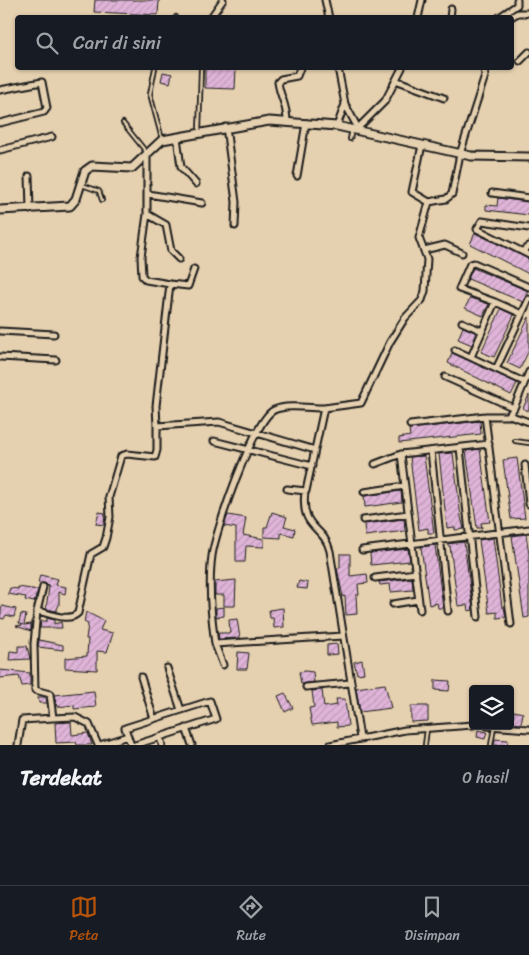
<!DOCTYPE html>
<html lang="id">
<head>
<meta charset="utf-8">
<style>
	:root { --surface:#171b24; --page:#242831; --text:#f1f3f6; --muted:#9ea1a6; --line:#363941; --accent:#b45309 }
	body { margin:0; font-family:Sriracha,sans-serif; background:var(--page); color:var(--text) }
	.controls { position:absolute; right:15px; bottom:15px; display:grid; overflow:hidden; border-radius:5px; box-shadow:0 1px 4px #0004 }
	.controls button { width:45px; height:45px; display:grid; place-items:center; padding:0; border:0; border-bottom:1px solid var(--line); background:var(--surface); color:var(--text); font:25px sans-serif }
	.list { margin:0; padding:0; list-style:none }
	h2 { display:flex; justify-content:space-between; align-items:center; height:65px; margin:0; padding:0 20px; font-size:21px }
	h2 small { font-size:16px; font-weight:400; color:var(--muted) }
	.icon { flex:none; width:28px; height:28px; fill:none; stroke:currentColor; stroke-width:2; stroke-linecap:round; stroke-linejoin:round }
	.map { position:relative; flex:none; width:529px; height:745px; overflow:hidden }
	.search { position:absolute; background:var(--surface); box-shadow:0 1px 4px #0004; left:15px; right:15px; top:15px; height:55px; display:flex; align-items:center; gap:12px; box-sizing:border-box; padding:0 18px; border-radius:5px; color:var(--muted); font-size:19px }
	.sheet { height:140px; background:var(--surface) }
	nav { display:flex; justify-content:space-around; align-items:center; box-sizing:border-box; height:70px; border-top:1px solid var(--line); background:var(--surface); font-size:14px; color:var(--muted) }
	nav a { display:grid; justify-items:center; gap:2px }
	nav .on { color:var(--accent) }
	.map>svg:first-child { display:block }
</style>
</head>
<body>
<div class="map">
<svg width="529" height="745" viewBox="0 0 529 745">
	<defs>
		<pattern id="building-hatch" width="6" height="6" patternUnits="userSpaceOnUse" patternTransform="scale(1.25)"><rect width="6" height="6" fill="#dfb4d8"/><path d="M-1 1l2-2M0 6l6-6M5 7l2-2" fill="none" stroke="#bf9ab9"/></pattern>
	</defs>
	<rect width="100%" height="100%" fill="#e5d0af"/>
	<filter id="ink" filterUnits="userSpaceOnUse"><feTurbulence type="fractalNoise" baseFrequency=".02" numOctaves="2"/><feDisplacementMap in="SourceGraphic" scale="10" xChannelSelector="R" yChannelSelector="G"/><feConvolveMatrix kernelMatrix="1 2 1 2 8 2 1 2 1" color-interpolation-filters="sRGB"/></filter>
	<g filter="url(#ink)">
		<!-- building -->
		<path fill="url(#building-hatch)" stroke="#1c1c1c" d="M95,0H159L158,15L94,12Z
			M205,68H236L235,89L205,88Z
			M163,72L172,74L170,83L161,81Z
			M498,198L529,202V215L486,210V205L497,206Z
			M475,233L529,259V274L470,244Z
			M473,268L528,291L523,302L468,279Z
			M470,298L489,304L483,316L465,308Z
			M501,309L514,315L494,357L481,352Z
			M529,317V350L520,369L507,363Z
			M463,327L477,333L472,345L458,339Z
			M452,353L517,383L511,395L448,363Z
			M529,395V407L528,411L523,408Z
			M480,421L481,434L399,443V438L410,436L409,429Z
			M480,449L490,522L481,523L482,528H477L466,451Z
			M453,453L461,517L464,529L455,530V527L447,528L439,454Z
			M424,456L434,533H428V528L419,530L410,457Z
			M517,458L525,518L511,519L503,460Z
			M401,491L402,502L365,507L364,496Z
			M99,512L105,513L104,525L96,524Z
			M272,512L287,517L284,526L295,529L294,536L281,533V538L264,537V527H267Z
			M228,515L246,518L243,535L264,539V547L246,546L245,562H236V528L224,526Z
			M404,519L405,531L365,536L364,524Z
			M526,534L529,554V617L524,618L512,536Z
			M493,538L502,607H504L506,617L497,618V612L489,613L479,540Z
			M464,542L473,610L468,611L467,605L458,606L450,546H448L447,544Z
			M435,545L443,608H438L437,603L429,605L421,547Z
			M408,549L410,561L371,565L370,553Z
			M340,554H350V576L367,574L368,583L358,584L359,595H356L357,614L346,615L345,596L343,597L337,568L340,567Z
			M40,575L58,579L56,585L66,587L65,594L59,592V605L56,611L46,609L49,587L45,583H38Z
			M412,578L413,590L391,592L390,584L380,585L379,582Z
			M236,580L235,606H224V595H215V582Z
			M299,581L308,583L307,589L297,588Z
			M18,587L38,590L34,602L25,600L26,597L8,594L10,588L18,589Z
			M2,606L16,609L14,617L6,615L4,619L0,618Z
			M224,607V616L216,617V608Z
			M283,608L284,627L274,628L273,618H270L269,610Z
			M86,612L104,621L100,630L113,633L107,652L97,651V670L65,668V658L87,656L88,639H86L88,624L84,622Z
			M21,614L26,615L24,625L31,624V631L16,626L23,625L19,623Z
			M47,618L54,620V624L61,622L62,628H40L41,621H47Z
			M237,619L240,638L219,639L218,633H230L229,620Z
			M39,640L63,645V650L38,647Z
			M337,644L338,654L327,655V645Z
			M18,646H27L30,659L9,660L10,651L18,652Z
			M238,652L249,653L247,669H237Z
			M362,660L364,673L357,674L354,662Z
			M0,670L30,673V685L22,686L19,676L0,678Z
			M305,671L313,672L314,682L301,684L299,672Z
			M435,680L450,681L449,691L435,690Z
			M385,684L391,708L360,712L356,688Z
			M322,690L324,707L337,705L336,699H345L348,726L337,727V722L312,725L309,708L314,707L312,691Z
			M94,691L96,707L74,709V705L57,707L54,695Z
			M285,693L293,708L285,712L278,696Z
			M38,697H46L47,703H39Z
			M411,706H428V721L411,722Z
			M514,711L523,713L521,724L512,723Z
			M71,722L72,735L88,733L92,745H77L76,742L56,743L55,723Z
			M478,730L487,732L485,739L477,737Z
			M495,739L508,740L507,745H494Z"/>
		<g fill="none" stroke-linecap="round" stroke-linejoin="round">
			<!-- service casing -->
			<g stroke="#1c1c1c" stroke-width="6">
				<path id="service" d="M175,18L176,17
					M155,68L150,94L162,139
					M123,123L147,153
					M199,132L201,68
					M350,139L352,130
					M82,185L99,191L102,200
					M515,441L529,443
					M425,745L427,729
					M491,745L494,727"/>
			</g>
			<!-- minor casing -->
			<g stroke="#1c1c1c" stroke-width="9">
				<path id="minor" d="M325,0L329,18
					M211,17L223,0
					M418,18L422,0
					M450,18L451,9
					M498,18L517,5V0
					M509,18L518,13H529
					M520,61L529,52
					M338,68L345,104L359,130
					M398,81L444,98
					M0,90L42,82L47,108L44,112L0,123
					M287,122C287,103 280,98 278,82L281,79L297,76L300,68
					M337,126L345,104
					M226,127L236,202L235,226
					M358,128L385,101L402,68
					M177,137L181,167L196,184
					M422,145L412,192L429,202
					M0,150L52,137
					M147,154V214L141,257L142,276L146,280L170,284L156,406L157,426
					M29,176L30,210
					M297,176L306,123
					M492,193L529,198
					M148,194L202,203
					M147,214L166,225L171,251L179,259
					M529,228L482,221L477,229L529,255
					M424,250L445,245L462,253
					M523,251L529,246
					M170,284L188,286L194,269
					M495,302L459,289L470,264L474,263L529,287
					M462,322L482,331
					M0,331L54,334
					M455,350L524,382
					M0,357L56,360
					M471,357L495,302L522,314
					M496,369L529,299
					M445,377L514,408
					M324,408C309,408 288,404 274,410C254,419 215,532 212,556C208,585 211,615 215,644L343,636
					M509,415L529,422
					M485,416L511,624
					M410,425L485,416H508L514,408L529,372
					M214,441L312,466
					M460,448L478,617
					M431,451L448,611
					M375,464L401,454
					M525,465L529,504
					M287,489L306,491L324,408L361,403L390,342L405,318L422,300L425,291L427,259L419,238L429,202L446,199L452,194L460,154L485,76L484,68
					M305,492C300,530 324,525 330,551L360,738
					M364,492L405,486
					M363,520L408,514
					M362,550L529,529
					M375,578L416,573
					M393,604L418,600
					M420,610L401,454L489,444
					M37,611L43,587
					M215,644L223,665
					M167,668L181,710
					M141,677L154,719
					M306,687L350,683
					M487,726L529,729
					M186,728L192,745
					M160,737L162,745
					M18,745L22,720L53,718
					M98,745L89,724L75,717L53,718L50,694L35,690L34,644L37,611C50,613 68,623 78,613L91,554L103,547L106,538L110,517L109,497L121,456L127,454L155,457L157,450V426L219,422L315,450
					M100,745L128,736
					M131,745L125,728L210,701L216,719L135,745
					M330,745L405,730L473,725"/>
			</g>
			<!-- tertiary casing -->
			<g stroke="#1c1c1c" stroke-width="11">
				<path id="tertiary" d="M0,210L70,206L76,199L85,171L92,166L132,168L162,140L269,121L337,126L471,156L529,157"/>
			</g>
			<!-- service -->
			<use href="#service" stroke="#e5d0af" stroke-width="2.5"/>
			<!-- minor -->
			<use href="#minor" stroke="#e5d0af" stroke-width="5"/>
			<!-- tertiary -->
			<use href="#tertiary" stroke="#e5d0af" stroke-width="7"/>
		</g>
	</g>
</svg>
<div class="controls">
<button><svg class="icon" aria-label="layers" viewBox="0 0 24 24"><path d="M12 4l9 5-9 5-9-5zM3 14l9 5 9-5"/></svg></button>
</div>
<div class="search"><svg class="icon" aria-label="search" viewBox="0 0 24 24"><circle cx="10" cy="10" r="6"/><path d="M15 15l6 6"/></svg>Cari di sini</div>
</div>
<section class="sheet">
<h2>Terdekat<small>0 hasil</small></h2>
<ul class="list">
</ul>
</section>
<nav>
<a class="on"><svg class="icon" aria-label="map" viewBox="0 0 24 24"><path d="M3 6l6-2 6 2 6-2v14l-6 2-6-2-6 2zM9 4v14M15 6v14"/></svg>Peta</a>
<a><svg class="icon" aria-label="directions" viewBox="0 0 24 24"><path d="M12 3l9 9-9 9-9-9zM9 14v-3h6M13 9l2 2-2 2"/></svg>Rute</a>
<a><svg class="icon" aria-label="saved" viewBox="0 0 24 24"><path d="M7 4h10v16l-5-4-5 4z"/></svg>Disimpan</a>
</nav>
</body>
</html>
